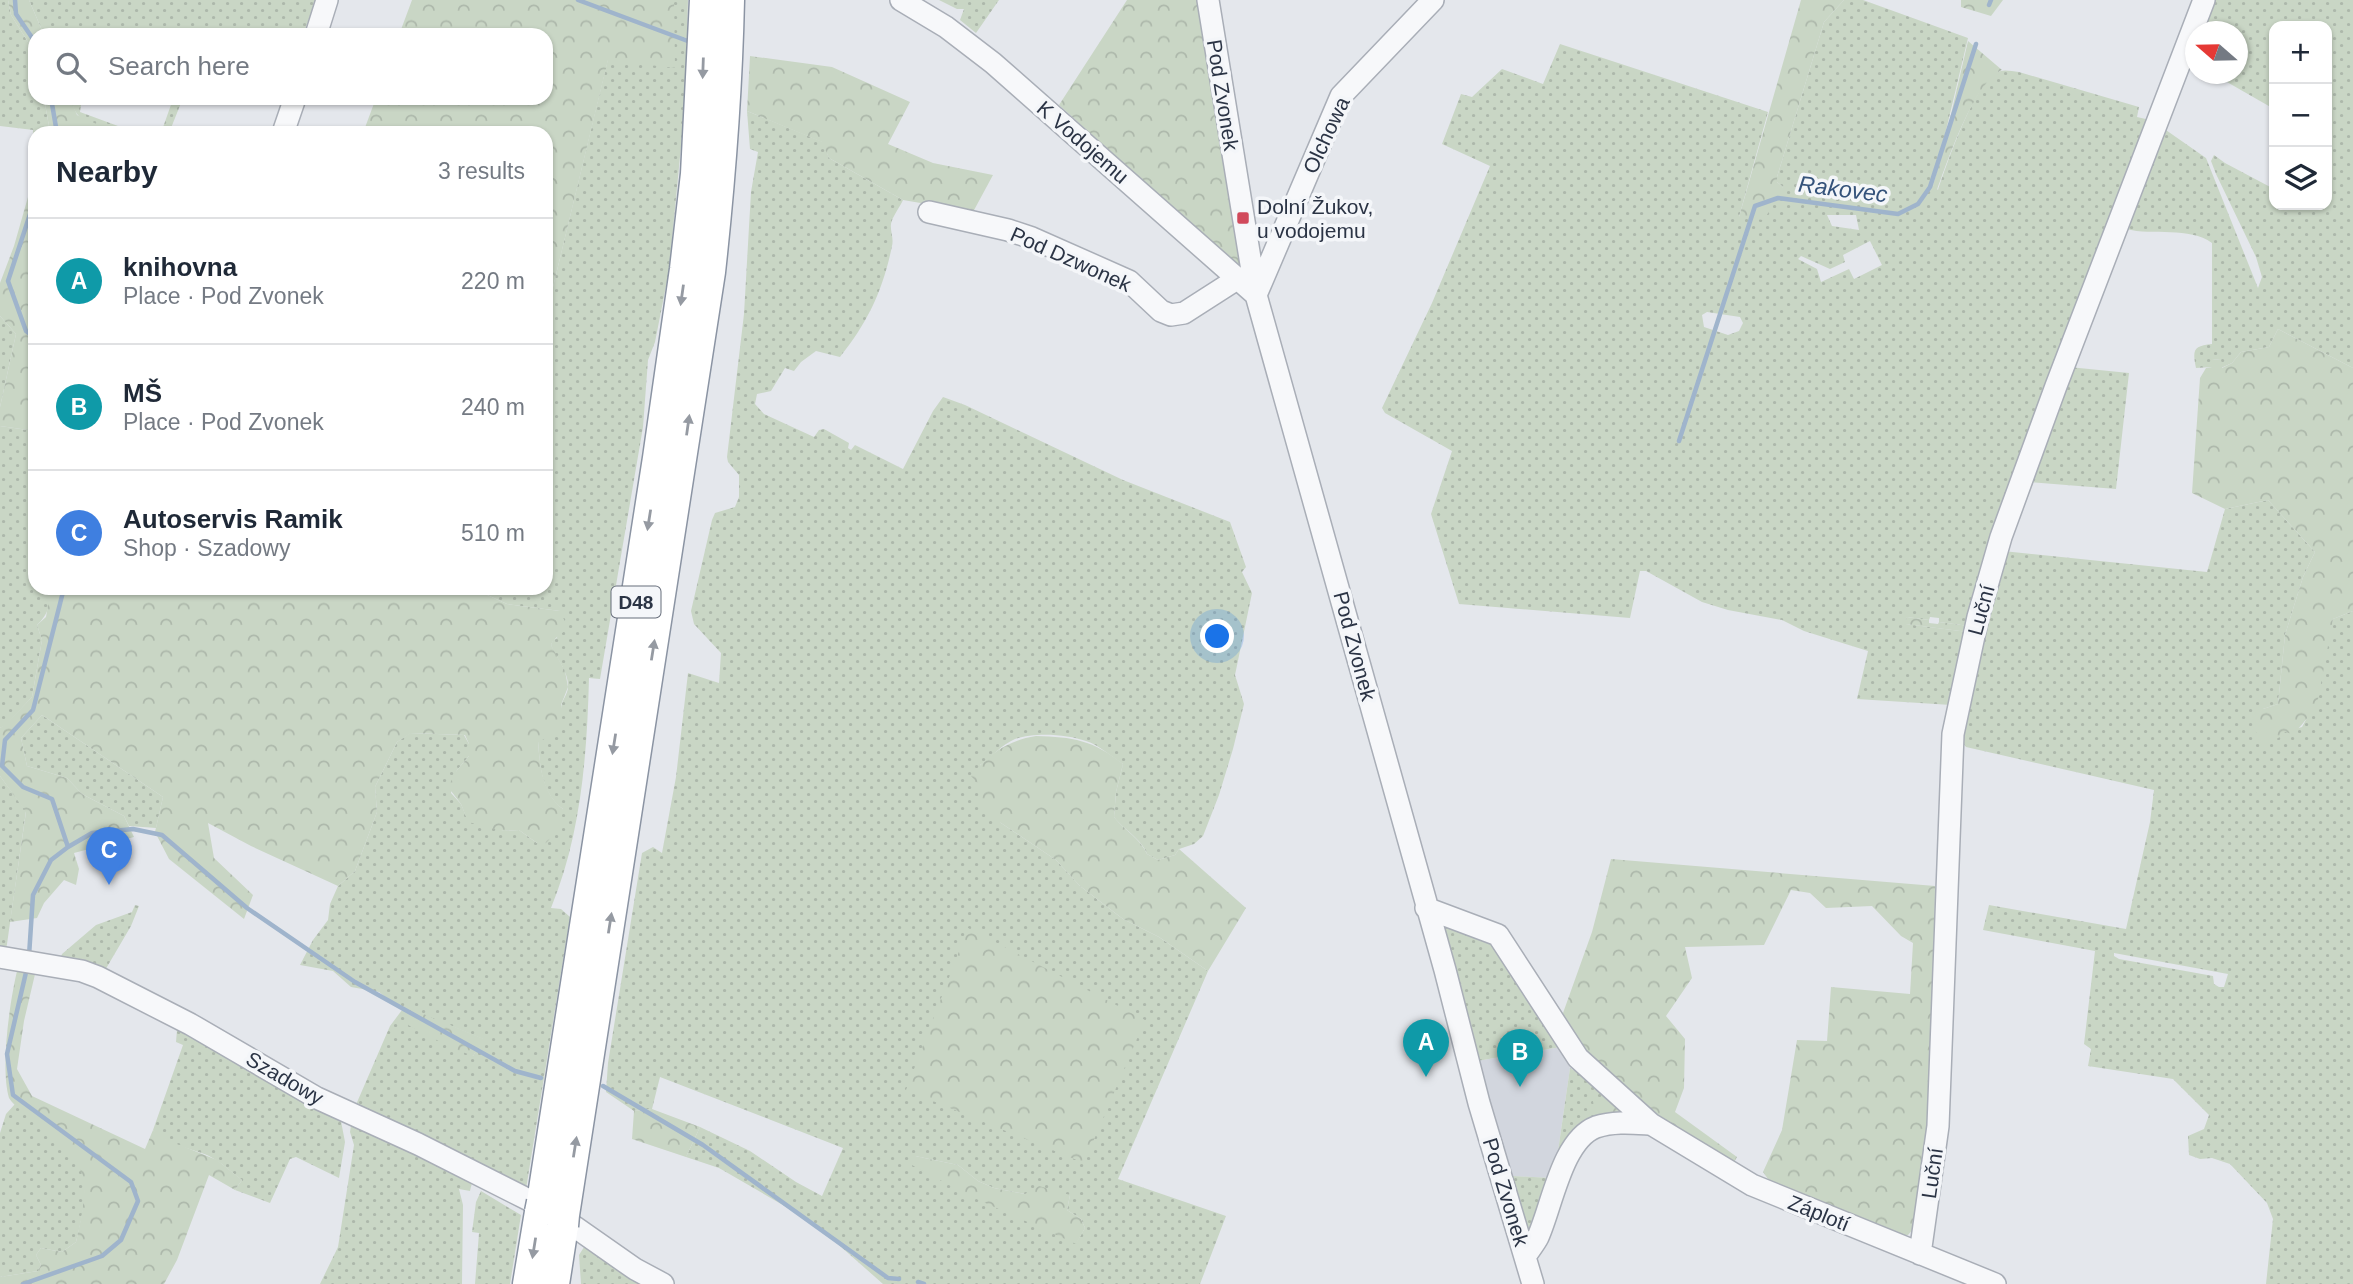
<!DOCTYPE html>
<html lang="en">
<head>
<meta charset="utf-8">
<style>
	:root { --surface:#fff; --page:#f2f2f3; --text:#1f2937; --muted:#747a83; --line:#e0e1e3; --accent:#b45309 }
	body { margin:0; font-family:Helvetica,sans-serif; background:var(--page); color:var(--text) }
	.controls { position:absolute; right:21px; top:21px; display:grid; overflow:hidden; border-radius:14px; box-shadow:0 2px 5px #0004 }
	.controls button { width:63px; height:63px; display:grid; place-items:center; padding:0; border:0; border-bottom:2px solid var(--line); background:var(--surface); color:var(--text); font:35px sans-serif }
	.compass { position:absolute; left:2185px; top:21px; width:63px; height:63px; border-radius:50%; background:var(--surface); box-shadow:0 2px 5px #0004; rotate:290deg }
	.you { position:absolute; left:1218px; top:637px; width:24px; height:24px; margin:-18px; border:5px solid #fff; border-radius:50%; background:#1a73e8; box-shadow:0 0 0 10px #1a73e833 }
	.badge { display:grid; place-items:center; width:46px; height:46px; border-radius:50%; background:var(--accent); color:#fff; font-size:23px; font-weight:700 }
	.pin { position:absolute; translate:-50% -58px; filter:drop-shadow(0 2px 4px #0008) }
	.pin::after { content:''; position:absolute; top:37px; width:24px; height:21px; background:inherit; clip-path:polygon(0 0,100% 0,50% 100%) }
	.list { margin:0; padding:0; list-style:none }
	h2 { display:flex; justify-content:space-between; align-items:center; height:91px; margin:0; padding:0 28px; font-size:30px }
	h2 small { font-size:23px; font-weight:400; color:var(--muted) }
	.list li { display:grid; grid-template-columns:46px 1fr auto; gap:21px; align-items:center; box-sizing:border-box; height:126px; padding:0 28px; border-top:2px solid var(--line) }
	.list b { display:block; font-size:26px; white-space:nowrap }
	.list p { margin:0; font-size:23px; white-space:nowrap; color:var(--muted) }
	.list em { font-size:23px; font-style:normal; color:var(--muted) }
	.icon { flex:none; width:38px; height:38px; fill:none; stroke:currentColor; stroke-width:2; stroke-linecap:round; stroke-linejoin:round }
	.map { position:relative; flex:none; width:2353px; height:1284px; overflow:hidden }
	.search { position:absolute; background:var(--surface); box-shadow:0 2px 5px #0004; left:28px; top:28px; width:525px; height:77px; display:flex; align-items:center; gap:18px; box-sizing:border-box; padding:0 24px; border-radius:21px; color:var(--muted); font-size:26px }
	.panel { position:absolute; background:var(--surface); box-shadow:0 2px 5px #0004; left:28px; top:126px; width:525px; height:469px; border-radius:21px }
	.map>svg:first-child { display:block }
</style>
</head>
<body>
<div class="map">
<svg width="2353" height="1284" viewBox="0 0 2353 1284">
	<defs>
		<pattern id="grass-dots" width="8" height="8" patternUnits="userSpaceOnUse" patternTransform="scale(1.75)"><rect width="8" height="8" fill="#c9d6c5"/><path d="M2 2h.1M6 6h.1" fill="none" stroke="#adb8ab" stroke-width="1.8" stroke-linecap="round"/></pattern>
		<pattern id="forest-crowns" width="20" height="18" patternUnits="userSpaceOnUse" patternTransform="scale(1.75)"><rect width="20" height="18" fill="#c9d6c5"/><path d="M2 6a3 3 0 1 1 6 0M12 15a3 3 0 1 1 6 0" fill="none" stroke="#adb8ab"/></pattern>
	</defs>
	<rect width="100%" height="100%" fill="#e4e7ec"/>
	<!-- built -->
	<path fill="#d2d6de" d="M1561,1047L1570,1068L1556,1165L1551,1178L1512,1176L1477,1061Z"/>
	<!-- grass -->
	<path fill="url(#grass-dots)" fill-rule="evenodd" d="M0,0H8L11,15L35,53V98H44L50,132L0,126Z
		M29,0H316L303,35H223L216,32L207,35H44Z
		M674,0H688L684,115L669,271L655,342L648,360L643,427L600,679L589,678C587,756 581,835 551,908L561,909L570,917L526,1189L355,1107L390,1026L402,1010L379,992L351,987L333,971L300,965L313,940L328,920L330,904L338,886L355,871L377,812L375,787L397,742L410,733L464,735L469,744V756L457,770L451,793L461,804L466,816L504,831L519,830L537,843L563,809C541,793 540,766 538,741C559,729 559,733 561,709C561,701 568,694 568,687C569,672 556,658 551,645L553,640L557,638L560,611L507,604L472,588H546V316L608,59ZM449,1025L483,1039L473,1056Z
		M939,0H999L976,33L960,20L964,9H957Z
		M1844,0H1863L1968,38L1933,185L1938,190C1947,163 1972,91 1993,75C2001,68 2009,71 2019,72L2139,107L2137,117L2150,120L1969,626L1939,622V618L1930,617L1929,620L1907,617L1906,624L1968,632L1951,705L1857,699L1868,651L1804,631L1782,620L1728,610L1702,602L1646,571H1640L1630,618L1459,604L1431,514L1452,451L1385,413L1382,408L1432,303L1490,166L1442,144L1461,94L1472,97L1502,69L1543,84L1560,44L1768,112L1739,217L1783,187L1777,182V177L1824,22ZM1827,215H1856L1859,230L1832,226ZM1870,241L1882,265L1854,279L1849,269L1821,282L1817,269L1798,259L1801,256L1830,269L1845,262L1843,255ZM1707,312L1740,317L1743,323L1739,331L1728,335L1704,327L1702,315Z
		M2214,0H2353V368L2278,329L2269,347L2241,352L2232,363L2221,368V359L2212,360V367L2196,368C2192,349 2194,346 2212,344V243C2189,226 2153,236 2126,229L2163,128L2206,158L2258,288L2262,277L2256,257L2216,174L2211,161L2214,155L2225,163L2274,189V205H2327V26H2274V109L2213,74H2238V32L2202,31Z
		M70,98H82L80,112L137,133C121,133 88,128 77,114C74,110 72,103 70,98Z
		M171,98H183L169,133H161L173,99Z
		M747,111L823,142L829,158L903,200C900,207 892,217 891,224C890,231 894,238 892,246C883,290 868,322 840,357L816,351L801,362L794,371L785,368L771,391L757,394L755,404L764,414L814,437L819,430L824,429L849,443L848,448L851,450L855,445L903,469L933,411L943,397L965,405L1123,480L1230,522L1246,567L1242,572L1252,593L1235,675L1244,704L1233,749L1219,795L1203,836L1194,844L1179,849L1175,855L1158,860L1147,854C1142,839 1124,830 1114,817L1116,792L1123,764C1112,757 1099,745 1086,741C1067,734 1034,732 1015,739C1001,745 992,757 980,765V786L1001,823L1056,860L1080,886L1123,919L1159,937L1208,971L1118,1179L1226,1216L1200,1284H883L814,1223L719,1168L686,1157L700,1127L750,1151L796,1182L822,1196L843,1148L660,1077L652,1109L634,1111L606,1092L608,1063L642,853L653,847L662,853L676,777L688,673L719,683L721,653L694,624L691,611L712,520L715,513L735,507L739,497V475L728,462L727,457L744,314L751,192L758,152L750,149ZM915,1156L958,1165L978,1181L994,1188L1025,1194L1070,1195L1067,1210L1081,1219L1085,1228L1076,1243Z
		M0,316L16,334L0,407Z
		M2069,367L2129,373L2116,489L2028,482Z
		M0,426L35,431V588H51C50,604 49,614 37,625L42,640L32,697L6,725L0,728Z
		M2268,500L2315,552L2303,577L2285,635L2278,704L2263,709L2285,732L2302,727L2308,716L2333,619L2353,611V1284H2266L2273,1219L2267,1203L2230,1164L2212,1158L2200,1159L2189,1155L2188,1136L2204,1129L2209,1115L2173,1079L2088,1066L2091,1049L2084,1044L2095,951L1983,930L1989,905L2126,929L2150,822L2154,790L1966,747L1960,739L2003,551L2207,572L2225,509ZM2114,953L2228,974L2224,987H2219L2214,984L2213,976L2119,959L2114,956Z
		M42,715L163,797L156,828L129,826L124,816L82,794L67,778L27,766L21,738Z
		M0,776L26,811L6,951L0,950Z
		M135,905L139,906L131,926L104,972L60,960L62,954L96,925L132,912Z
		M1442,921L1487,937L1561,1047L1477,1061Z
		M188,1029L340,1116L345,1142L339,1178L296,1157L290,1159L270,1203L235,1190L242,1180C231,1172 221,1162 209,1156C192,1148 165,1145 153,1130L183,1045L176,1042L177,1030Z
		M1570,1068L1597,1085L1612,1097L1596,1120L1556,1165Z
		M15,1104C35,1120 74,1145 82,1170C89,1191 81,1221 76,1242L62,1252L41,1248L36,1255L41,1265L38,1271L0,1277V1133L6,1114Z
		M352,1119L473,1178L470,1191L459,1189L463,1205L462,1284H320L338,1247L354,1145L350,1132Z
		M1512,1176L1551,1178L1529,1235Z
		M481,1191L521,1215L510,1284H475L479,1233L472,1232L476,1202Z
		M586,1244L648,1284H581L579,1255Z"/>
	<!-- forest -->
	<path fill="url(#forest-crowns)" d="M8,0H29L44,35H35V53L11,15Z
		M412,0H674L675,68L608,60L546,316V133H363L376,98H546V35H399Z
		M1127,0H1197L1241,269L1059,105Z
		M1801,0H1844L1824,22L1777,177V182L1783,187L1764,220L1739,217Z
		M1961,0H2003L1991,16L1961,7Z
		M1968,41L2002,70C1974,82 1948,160 1937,190H1935L1933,185L1941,157L1940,148L1949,123Z
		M750,56L832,67L910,102L888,144L933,163L993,175L973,212L903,200L829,158L822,142L747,111Z
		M44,98H70L77,115L116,133H35V431L0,426V407L16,334L0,316V283L14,246L32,183L33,130L50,132Z
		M2278,329L2353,368V611L2333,619L2316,710C2306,717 2302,727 2292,734L2285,732C2278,740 2269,744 2259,738L2256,732L2255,717L2263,709L2278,704L2285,635L2303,577L2315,552L2268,500L2225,509L2192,493L2200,378L2206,368L2212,367V360L2221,359L2222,368L2232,363L2241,352L2269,347Z
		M51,588H472L507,604L560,611L567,626C564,635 554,636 551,645L565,671L568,687L561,705V724L557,733L538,742C540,766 542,793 563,809C562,821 553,839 543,845L537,843L519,830L504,831L468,822L461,804L448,787L457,770L469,756V744L465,735L411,733L397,742L375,787L377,812L355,871L338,886L251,846L208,823L214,858L253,895L244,919L169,859L155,832L163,797L42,715L21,738L27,766L67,778L82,794L124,816L134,837L74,853L79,869L76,885L64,880L44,903L37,918L10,922L26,812L0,776V728L6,724L32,697L42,640L37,625L46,617Z
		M1907,617L1929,620V623L1938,624L1939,622L1969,626L1968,632L1905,624Z
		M1036,736C1073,737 1093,740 1123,764L1116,792L1114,817C1124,830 1141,839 1147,854L1158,860L1175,855L1179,849L1246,908L1208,971L1159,937L1123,919L1080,886L1056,860L1001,823L978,800L980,786L971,776C988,754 1009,740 1036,736Z
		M1611,859L1935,886L1933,1091L1914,1228L1908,1235L1892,1236L1773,1186L1763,1172L1782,1130L1797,1040L1827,1041L1831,987L1910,994L1913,943L1901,936L1872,906L1826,908L1810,893L1791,890L1764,945L1685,947L1692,978L1666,1016L1685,1039L1684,1088L1675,1112L1737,1157L1732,1166L1660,1120L1595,1063L1566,1029L1563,1013L1592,932Z
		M968,928L1145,1020L1084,1163L906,1090Z
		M18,967L36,970L24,1021L17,1069L32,1096L145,1149L153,1130L165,1139L217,1160L242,1180L235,1190L209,1175L177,1260L164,1284H0V1277L38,1271L41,1265L36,1255L41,1248L62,1252L76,1242C91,1176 89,1165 37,1122C29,1115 14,1107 9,1098C0,1067 10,999 18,967Z
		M421,1013L484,1039L473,1056L450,1047L408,1025L410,1019Z
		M1612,1097L1629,1113L1596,1120L1593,1101Z
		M652,1109L700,1127L686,1157L632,1139L634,1111Z
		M915,1156L958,1165L978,1181L994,1188L1025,1194L1039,1186L1070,1195L1067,1210L1081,1219L1085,1228L1076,1244L970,1196L910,1164Z"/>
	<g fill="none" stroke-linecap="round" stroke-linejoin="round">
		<!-- stream -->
		<path stroke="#9fb4cc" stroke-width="4.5" d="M15,0L16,14L35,42
			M578,0L693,43
			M1989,5L1991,0
			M51,98L57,133
			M35,199L8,281L26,331L35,338
			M1679,441L1755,206L1778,198L1898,214L1918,204L1930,187L1976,44
			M68,847L92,833L133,829L162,835L247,908L355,982L515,1071L541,1078
			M29,956L33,895L51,860L68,847L52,799L23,787L2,766L5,740L33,710L64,588
			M603,1086L703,1145L888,1278L899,1279
			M918,1282L924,1284
			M23,1284L102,1256L121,1240L138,1201L131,1182L13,1095L7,1054L27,968"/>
		<!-- minor casing -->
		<g stroke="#a9aeb7" stroke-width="24">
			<path id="minor" d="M901,0L946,27L993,63L1256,295L1341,96L1433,0
				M1208,0L1256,295L1445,970L1479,1103L1533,1284
				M316,35L327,0
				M283,133L295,98
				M929,212L1008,230L1032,238L1129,281L1161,311L1171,315L1184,313L1237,279
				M1426,908L1498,935L1578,1058L1651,1124L1752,1185L1995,1284
				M0,957L82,971L98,977L190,1024L317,1098L418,1144L531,1201
				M575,1227L635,1269L663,1284
				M1920,1254L1938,1126L1953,734L1978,617L2001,537L2056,386L2204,0
				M1526,1255C1530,1249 1535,1243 1538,1237C1552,1206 1562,1140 1596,1127C1614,1121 1633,1123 1651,1124"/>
		</g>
		<!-- highway casing -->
		<g stroke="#8b94a3" stroke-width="33">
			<path id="highway" d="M542,1202L658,458L685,269L696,174L705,0
				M564,1215L710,272C720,181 727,91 729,0
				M528,1284L540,1212
				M554,1284L563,1226"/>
		</g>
		<!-- minor -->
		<use href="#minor" stroke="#f7f8fa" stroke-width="21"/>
		<!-- highway -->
		<use href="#highway" stroke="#fff" stroke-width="30"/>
		<!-- highway-bridge casing -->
		<g stroke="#8b94a3" stroke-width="33" stroke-linecap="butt">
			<path id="highway-bridge" d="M540,1212L542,1202
				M563,1226L564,1215"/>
		</g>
		<!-- highway-bridge -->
		<use href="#highway-bridge" stroke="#fff" stroke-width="30"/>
	</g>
	<!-- one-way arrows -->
	<defs><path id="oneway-solid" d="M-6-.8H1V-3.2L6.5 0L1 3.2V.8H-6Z" transform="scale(1.75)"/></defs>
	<g fill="#959aa2">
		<use href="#oneway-solid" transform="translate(703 68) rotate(92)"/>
		<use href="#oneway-solid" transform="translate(682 295) rotate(98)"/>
		<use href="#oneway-solid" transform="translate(688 425) rotate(-82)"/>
		<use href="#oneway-solid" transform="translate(649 520) rotate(99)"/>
		<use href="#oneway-solid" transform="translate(653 650) rotate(-81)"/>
		<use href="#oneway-solid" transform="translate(614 744) rotate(99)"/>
		<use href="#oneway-solid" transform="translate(610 923) rotate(-81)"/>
		<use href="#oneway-solid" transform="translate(575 1147) rotate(-81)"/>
		<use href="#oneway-solid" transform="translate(534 1248) rotate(99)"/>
	</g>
	<!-- markers -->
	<rect fill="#d1495b" stroke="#f4f6f9" stroke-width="2.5" x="1236" y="211" width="14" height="14" rx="3.5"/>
	<g text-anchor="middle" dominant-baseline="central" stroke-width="7" stroke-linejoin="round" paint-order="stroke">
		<!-- shield labels -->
		<rect fill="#f4f6f9" stroke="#676e7b" stroke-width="2" x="611.5" y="586.5" width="49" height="31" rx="5"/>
		<g font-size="19" font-weight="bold" fill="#2b3445">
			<text x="636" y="602">D48</text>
		</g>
		<!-- street labels -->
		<g font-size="21" fill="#2b3445" stroke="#f4f6f9">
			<text transform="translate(1223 95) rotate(81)">Pod Zvonek</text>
			<text transform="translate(1326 135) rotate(-65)">Olchowa</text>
			<text transform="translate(1083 142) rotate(41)">K Vodojemu</text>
			<text transform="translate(1071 259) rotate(24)">Pod Dzwonek</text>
			<text transform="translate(1981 610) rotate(-75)">Luční</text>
			<text transform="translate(1355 646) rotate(75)">Pod Zvonek</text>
			<text transform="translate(285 1078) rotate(30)">Szadowy</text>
			<text transform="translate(1932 1173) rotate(-82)">Luční</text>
			<text transform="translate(1506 1192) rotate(73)">Pod Zvonek</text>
			<text transform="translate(1819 1213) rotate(22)">Záplotí</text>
		</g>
		<!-- poi labels -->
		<g font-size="21" fill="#2b3445" stroke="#f4f6f9" text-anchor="start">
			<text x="1257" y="206">Dolní Žukov,<tspan x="1257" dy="24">u vodojemu</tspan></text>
		</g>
		<!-- water labels -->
		<g font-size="23" font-style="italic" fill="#34527a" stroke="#f4f6f9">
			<text transform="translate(1843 189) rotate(7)">Rakovec</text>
		</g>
	</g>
</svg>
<div class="controls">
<button>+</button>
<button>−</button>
<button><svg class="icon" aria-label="layers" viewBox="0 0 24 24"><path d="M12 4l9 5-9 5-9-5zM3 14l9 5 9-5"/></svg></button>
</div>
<svg class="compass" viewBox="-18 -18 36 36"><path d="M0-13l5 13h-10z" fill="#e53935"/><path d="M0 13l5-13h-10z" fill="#747a83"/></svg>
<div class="you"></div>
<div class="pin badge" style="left:1426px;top:1077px;background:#0f9aa8">A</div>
<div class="pin badge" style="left:1520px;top:1087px;background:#0f9aa8">B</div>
<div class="pin badge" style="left:109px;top:885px;background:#3f7fe0">C</div>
<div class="search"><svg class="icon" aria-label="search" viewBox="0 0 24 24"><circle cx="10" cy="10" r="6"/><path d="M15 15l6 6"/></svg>Search here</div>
<section class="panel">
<h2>Nearby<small>3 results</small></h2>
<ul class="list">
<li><span class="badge" style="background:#0f9aa8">A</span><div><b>knihovna</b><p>Place · Pod Zvonek</p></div><em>220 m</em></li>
<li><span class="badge" style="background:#0f9aa8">B</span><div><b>MŠ</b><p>Place · Pod Zvonek</p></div><em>240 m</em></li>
<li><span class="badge" style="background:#3f7fe0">C</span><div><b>Autoservis Ramik</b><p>Shop · Szadowy</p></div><em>510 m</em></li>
</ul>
</section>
</div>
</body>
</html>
